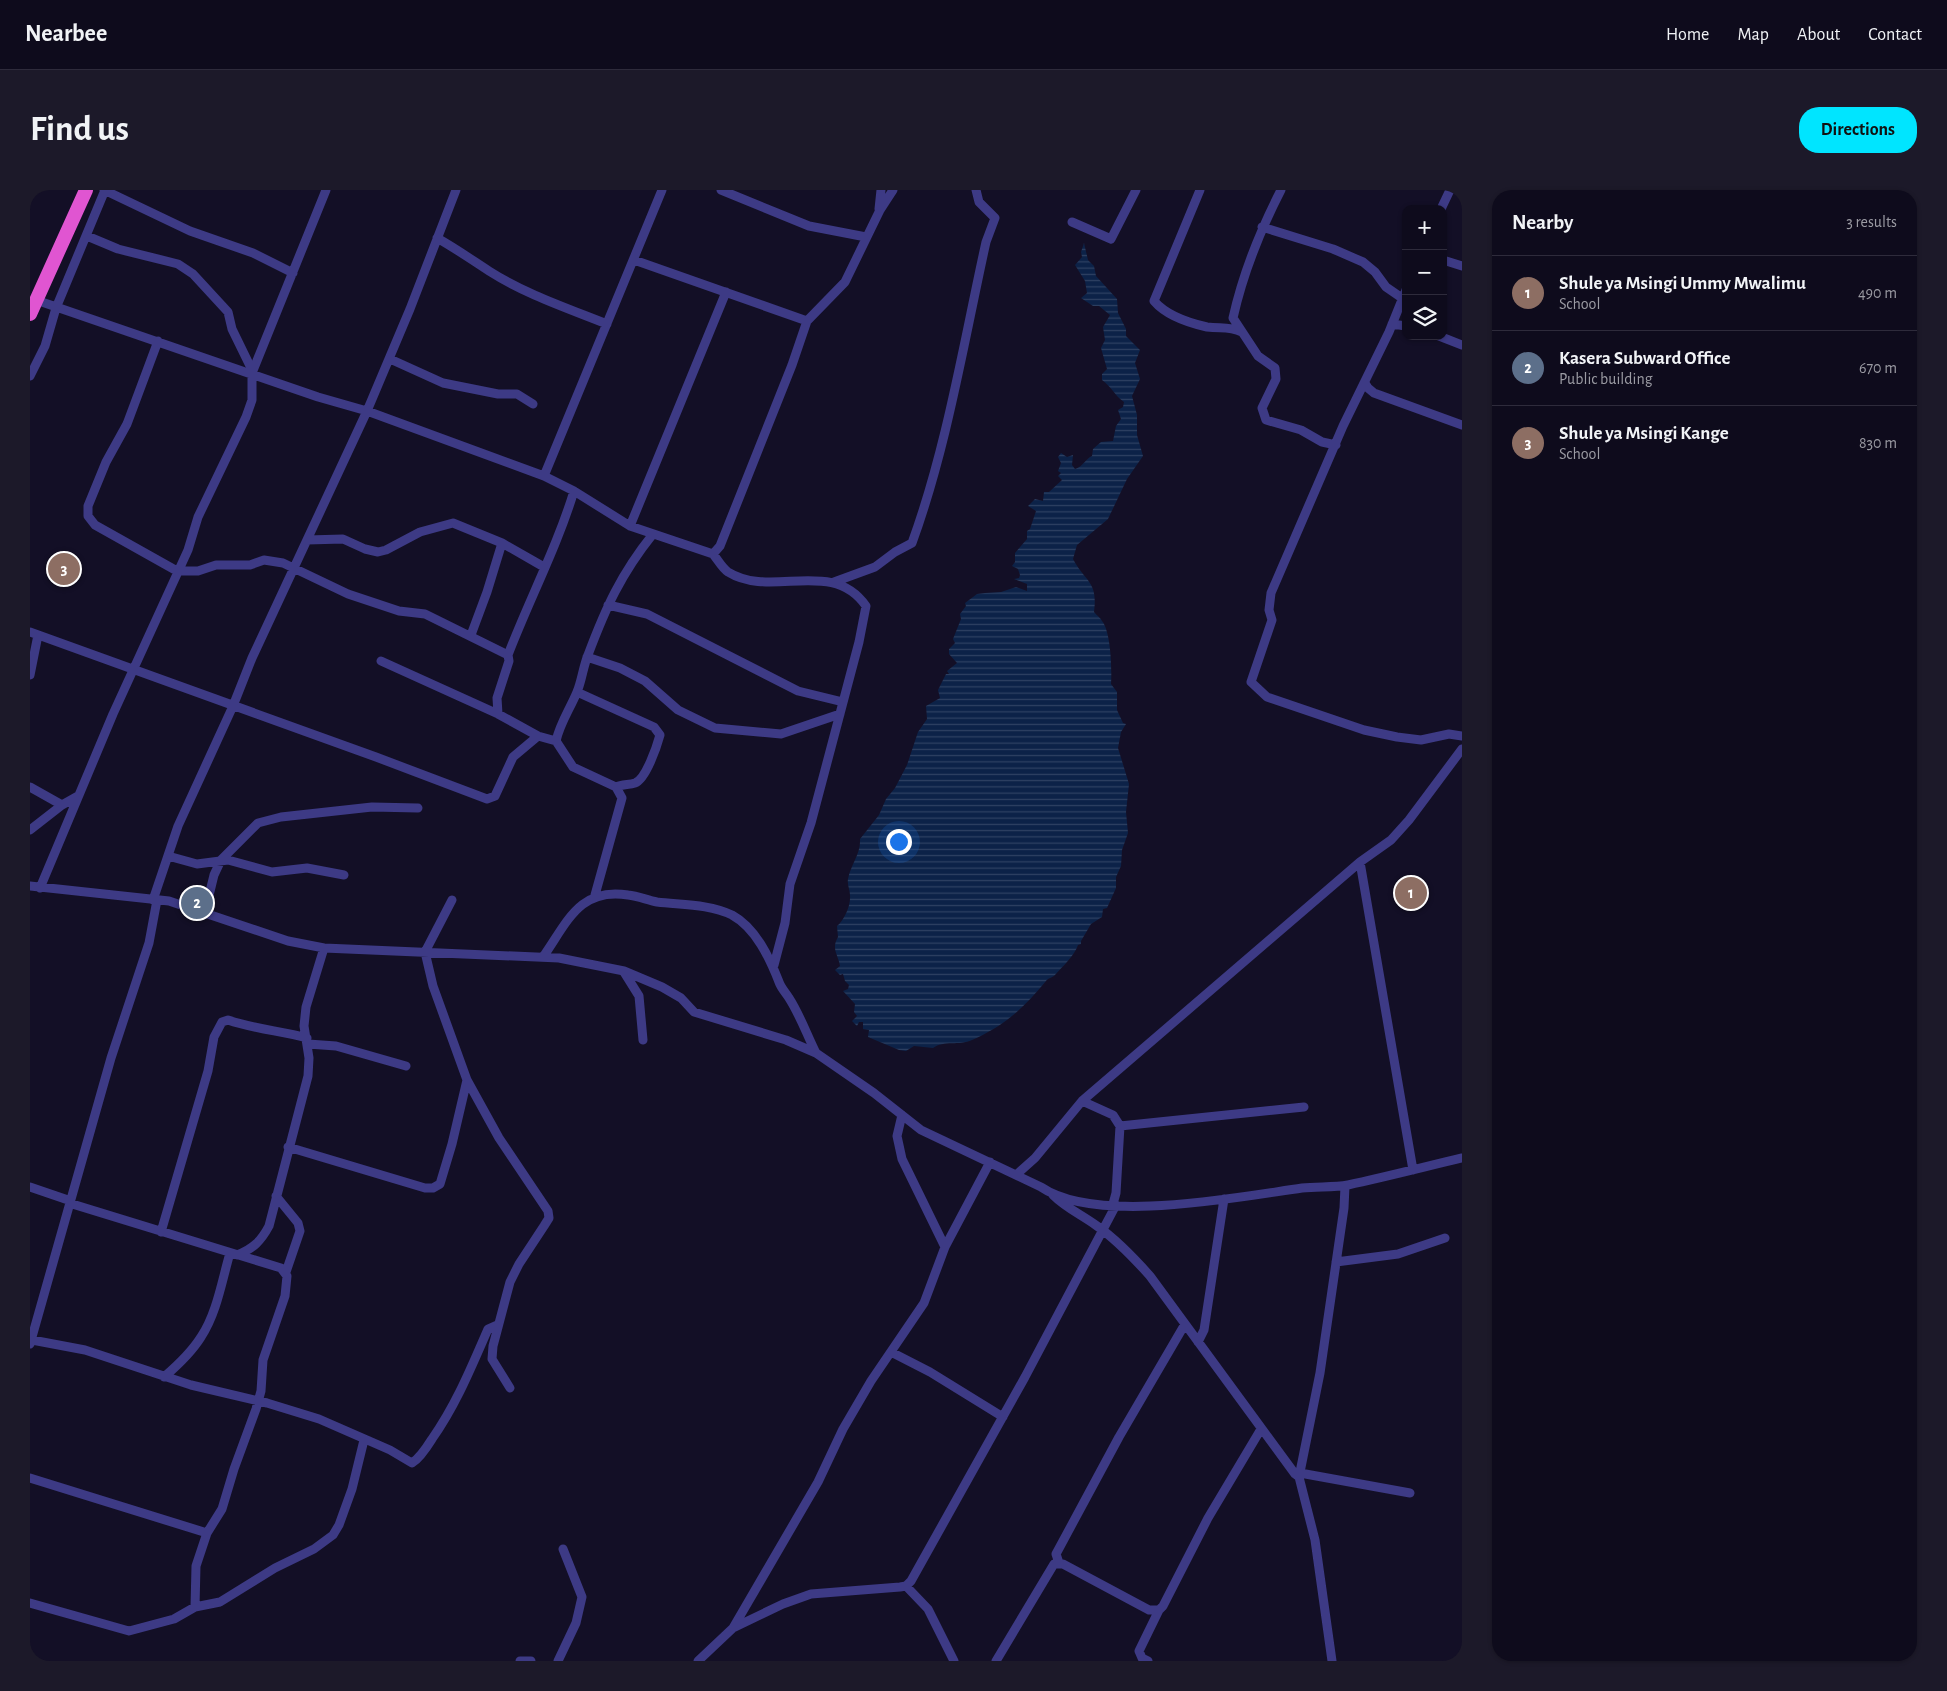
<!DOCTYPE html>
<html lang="en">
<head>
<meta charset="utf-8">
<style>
	:root { --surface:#0e0b1c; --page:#1c1929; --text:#f1f3f6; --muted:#9b9ba3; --line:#2e2b3b; --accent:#00e5ff }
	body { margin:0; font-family:"Alegreya Sans",sans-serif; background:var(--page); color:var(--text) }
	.controls { position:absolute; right:15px; top:15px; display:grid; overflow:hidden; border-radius:10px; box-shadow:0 1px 4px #0004 }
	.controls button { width:45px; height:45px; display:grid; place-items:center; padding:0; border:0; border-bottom:1px solid var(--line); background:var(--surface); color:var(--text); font:25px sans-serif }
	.you { position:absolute; left:868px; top:651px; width:18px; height:18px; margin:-12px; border:4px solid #fff; border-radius:50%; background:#1a73e8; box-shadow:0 0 0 8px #1a73e833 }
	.badge { display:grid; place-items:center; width:32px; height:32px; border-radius:50%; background:var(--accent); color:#fff; font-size:16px; font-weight:700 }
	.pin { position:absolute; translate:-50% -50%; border:2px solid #fff; box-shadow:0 1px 5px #0006 }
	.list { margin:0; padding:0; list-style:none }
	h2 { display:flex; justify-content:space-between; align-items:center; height:65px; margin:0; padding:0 20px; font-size:21px }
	h2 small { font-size:16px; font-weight:400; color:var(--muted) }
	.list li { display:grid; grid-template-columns:32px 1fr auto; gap:15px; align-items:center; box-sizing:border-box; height:75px; padding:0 20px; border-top:1px solid var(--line) }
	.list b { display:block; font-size:19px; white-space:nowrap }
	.list p { margin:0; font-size:16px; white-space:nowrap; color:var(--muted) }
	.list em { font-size:16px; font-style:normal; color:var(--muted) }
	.icon { flex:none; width:28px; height:28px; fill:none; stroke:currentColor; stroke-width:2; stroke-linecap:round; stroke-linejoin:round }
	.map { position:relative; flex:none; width:1432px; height:1471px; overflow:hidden; border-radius:20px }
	header { display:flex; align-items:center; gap:30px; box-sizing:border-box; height:70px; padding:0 25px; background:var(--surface); border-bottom:1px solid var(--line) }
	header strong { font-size:24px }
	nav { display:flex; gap:28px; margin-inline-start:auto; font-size:18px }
	.intro { display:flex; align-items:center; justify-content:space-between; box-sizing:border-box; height:120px; padding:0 30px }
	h1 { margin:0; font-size:35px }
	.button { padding:12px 22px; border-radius:20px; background:var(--accent); color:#111; font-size:18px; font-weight:700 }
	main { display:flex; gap:30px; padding:0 30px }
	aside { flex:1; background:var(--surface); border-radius:20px; box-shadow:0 1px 4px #0004 }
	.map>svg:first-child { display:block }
</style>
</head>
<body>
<header>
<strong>Nearbee</strong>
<nav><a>Home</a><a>Map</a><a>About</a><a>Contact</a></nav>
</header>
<div class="intro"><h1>Find us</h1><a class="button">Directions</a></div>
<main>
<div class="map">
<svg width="1432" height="1471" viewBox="0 0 1432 1471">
	<defs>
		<pattern id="water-rules" width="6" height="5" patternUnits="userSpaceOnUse" patternTransform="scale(1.25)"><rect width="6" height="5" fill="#0c2248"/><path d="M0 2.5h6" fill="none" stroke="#2f4163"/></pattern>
	</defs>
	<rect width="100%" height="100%" fill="#130f26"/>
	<!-- water -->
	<path fill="url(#water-rules)" d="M1054,53L1058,70L1064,76L1066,86L1087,109L1088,123L1096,139V146L1110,160L1105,173L1110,189L1102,206L1107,225V245L1113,266L1097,289L1078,329L1047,355L1043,369C1056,393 1068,391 1064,422C1067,426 1070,427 1072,431C1081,442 1082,479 1081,494L1087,502V520L1093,533L1096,534L1091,542L1088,558L1099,594L1096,622L1098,643L1092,660L1091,676L1086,687V698L1077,718L1073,719L1072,727L1061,734L1051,751V754L1048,755C1045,765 1032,777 1025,785C1022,788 1018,788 1016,791C994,818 974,836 942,850C929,856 914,850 903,858L884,856L876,861L869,860L838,847L839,840L833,839V832H829L827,836L822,831L827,826L824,822L825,814L813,801L818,799L819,795L815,791L813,784L810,785L805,780L810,776C808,764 801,759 808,747L807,736C814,730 821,716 820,705C820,700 817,695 818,689C821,674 831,664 830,649L849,625L856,609L865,598L877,575L888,542L897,529L896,516L910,508L908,500L916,484H919L917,481L927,473L919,464V459L925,453L923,449L931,429L930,424L936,416L935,413L947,404L955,403L971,402L986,397L997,401V394L984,389L989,388L990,385L988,379L982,376L985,372V363L997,349V341L1000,339L1006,321L998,316L1005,309L1013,311L1014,302H1019L1032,290L1028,286L1031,283L1028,281L1031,273L1028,267L1031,263L1037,267L1043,265L1042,275L1045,279C1054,276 1055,269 1062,266L1063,259L1071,252L1083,251L1086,236L1091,229L1088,220L1093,217L1094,212C1085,206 1081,196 1072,190V184L1077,179L1071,158L1075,150L1073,137L1080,125L1069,116H1063L1051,108L1057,103L1055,91L1045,75L1052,67L1051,62Z"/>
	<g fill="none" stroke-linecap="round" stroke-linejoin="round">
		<!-- minor -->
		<path stroke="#3d3a85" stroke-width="9" d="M74,0L160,41L223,63L263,83
			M691,0L779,36L836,47
			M1170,0L1124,111C1136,125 1159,133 1177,137C1191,139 1198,136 1212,142
			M1251,0C1230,41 1213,83 1203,128L1228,166L1245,178L1246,189L1232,218L1236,230L1271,240L1292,252L1306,255
			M849,19L851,0
			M1411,19L1420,0
			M1042,32L1081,49L1106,0
			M1232,37L1303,59L1333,72L1345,82L1356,97L1372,108
			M57,46L88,59L148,74L163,84L198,122L202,139L223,182
			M407,48C425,58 442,70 459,81C495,104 537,118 577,134
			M604,70L777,131
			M1413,70L1432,76
			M1376,100L1359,142L1313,236L1241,403L1239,420L1242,430L1221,492L1237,507L1334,540L1367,547L1391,550L1419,544L1432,546
			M6,110L288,207L337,221L514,286L544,301L600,336L683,364L690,356L762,175L777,131L815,92L850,20L863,0
			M1362,134L1376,136
			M1409,146L1432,155
			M128,151L97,234L76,272L58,316V326L65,335L147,381H168L186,375H220L234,370L253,373L318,404L369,421L395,424L478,465
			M360,169L413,193L468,204H487L503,214
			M0,186L15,156L26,118L75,0
			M1335,193L1338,198L1344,203L1432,235
			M514,286L632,0
			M600,336L696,102
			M277,350L313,349L335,359L348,362L356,360L390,342L423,333L472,353L514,377
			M683,364C688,370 692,378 698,382C741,409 802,367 836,416L829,452L781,633L760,694L755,733L744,775
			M804,392L845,377L865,362L882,353C917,257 934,151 956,52L965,28L949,12L946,0
			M578,415L617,424L768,501L813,512
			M0,442L346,567L457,609L465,606L483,567L508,546
			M441,445L457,402L472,353
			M557,467L590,478L615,491L648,520L685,538L751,544L810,524
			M351,471L468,524L508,546L526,551
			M0,485L8,445
			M547,502L624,537L630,545C627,556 616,589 605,593C599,595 592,594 586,597
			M468,524L467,508L479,471L478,465C499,410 527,357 544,301
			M0,597L32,615
			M0,640L32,615L48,606
			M138,666L167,674L198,670L242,682L277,678L314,685
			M1330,672L1383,980
			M0,696L139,711L258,751L294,758L529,768L594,781L632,797L651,808L664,822L756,850L786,863L844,903L891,940L1011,997C1066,1035 1208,1007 1272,998C1287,996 1303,998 1318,995C1356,987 1394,977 1432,968
			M10,698L83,524L158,360L168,327L216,227L222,210V183L296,0
			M565,705L592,608L586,597L543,577L526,551C530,533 540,519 547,502C552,490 553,477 558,465C576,417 591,384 623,344
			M123,710L148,636L203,516L222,468L337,221L380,119L426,0
			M422,710L395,762L403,796L437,890L469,948L518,1021L519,1028L514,1036L489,1074L480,1092L463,1156L462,1169L480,1198
			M175,722L184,685L191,670L228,633L251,627L342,617L388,618
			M513,767C537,733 549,697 598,705C608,706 617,710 627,712C652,715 679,714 702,725C726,738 740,769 749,792C751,798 756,803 759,808C770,825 777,845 786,863
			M594,782L609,806L613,850
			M278,854L306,856L376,876
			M872,925L867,946L872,969L915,1057
			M1090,936L1274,917
			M258,957L395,998H403L410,994L422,954L437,890
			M986,985L1005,968L1052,911L1330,672L1361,650L1379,630L1432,559
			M0,997L41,1011
			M1023,1005C1036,1018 1052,1025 1067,1036C1087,1050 1104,1068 1120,1086L1265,1284L1269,1287L1285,1350L1302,1471
			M246,1006L268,1033L270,1041L256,1082
			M39,1013L251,1078L257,1086L255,1106L233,1170L231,1201L226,1219L204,1279L192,1319L177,1343L166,1376L165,1417
			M131,1042L178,881L184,847L192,832L198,830C224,839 251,841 277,848
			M207,1065C223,1059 231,1051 239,1036L278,886L279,868L274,836L276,817L294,758
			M1306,1072L1368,1064L1415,1048
			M2,1150L55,1160L161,1195L237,1213L289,1229L360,1260L382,1273C390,1268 397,1257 402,1249C426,1215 441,1178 458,1139L467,1135
			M1168,1152L1174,1140L1194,1009
			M0,1154L81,868L119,753L127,710
			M861,1162L900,1182L973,1227
			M134,1187C148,1175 161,1163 171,1147C187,1123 192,1090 200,1063
			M1270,1283L1380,1303
			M1269,1287L1290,1183L1314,1018L1315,996
			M0,1288L177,1343
			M1029,1373L1026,1364L1089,1247L1155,1134
			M876,1396L898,1419L924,1471
			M0,1413L99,1441L144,1429L165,1417L190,1412L245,1378L284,1359L303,1345L309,1335L322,1299L334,1250
			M703,1438L753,1414L781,1404L870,1397L876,1396L881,1391L995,1187L1086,1015L1083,1014L1086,1003L1090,936L1083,925L1052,911
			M490,1471H501
			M528,1471L546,1433L552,1407L533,1359
			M668,1471L703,1438L788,1292L813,1239L841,1191L894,1113L915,1057L960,972
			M966,1471L1024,1374H1033L1119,1420H1129L1133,1416L1178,1328L1231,1239
			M1118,1471L1112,1468L1109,1461L1129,1420"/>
		<!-- trunk -->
		<path stroke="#e055d1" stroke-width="14" d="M0,124L56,0"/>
	</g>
</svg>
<div class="controls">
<button>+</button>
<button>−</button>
<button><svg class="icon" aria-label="layers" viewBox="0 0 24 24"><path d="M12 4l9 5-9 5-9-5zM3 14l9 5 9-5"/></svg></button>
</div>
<div class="you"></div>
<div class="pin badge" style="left:1381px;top:703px;background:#8d6e63">1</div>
<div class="pin badge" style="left:167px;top:713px;background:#5c6f8a">2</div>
<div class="pin badge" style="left:34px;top:379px;background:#8d6e63">3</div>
</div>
<aside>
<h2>Nearby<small>3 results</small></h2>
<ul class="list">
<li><span class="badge" style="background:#8d6e63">1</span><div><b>Shule ya Msingi Ummy Mwalimu</b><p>School</p></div><em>490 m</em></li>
<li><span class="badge" style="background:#5c6f8a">2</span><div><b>Kasera Subward Office</b><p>Public building</p></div><em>670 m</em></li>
<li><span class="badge" style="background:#8d6e63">3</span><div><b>Shule ya Msingi Kange</b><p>School</p></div><em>830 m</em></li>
</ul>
</aside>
</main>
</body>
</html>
